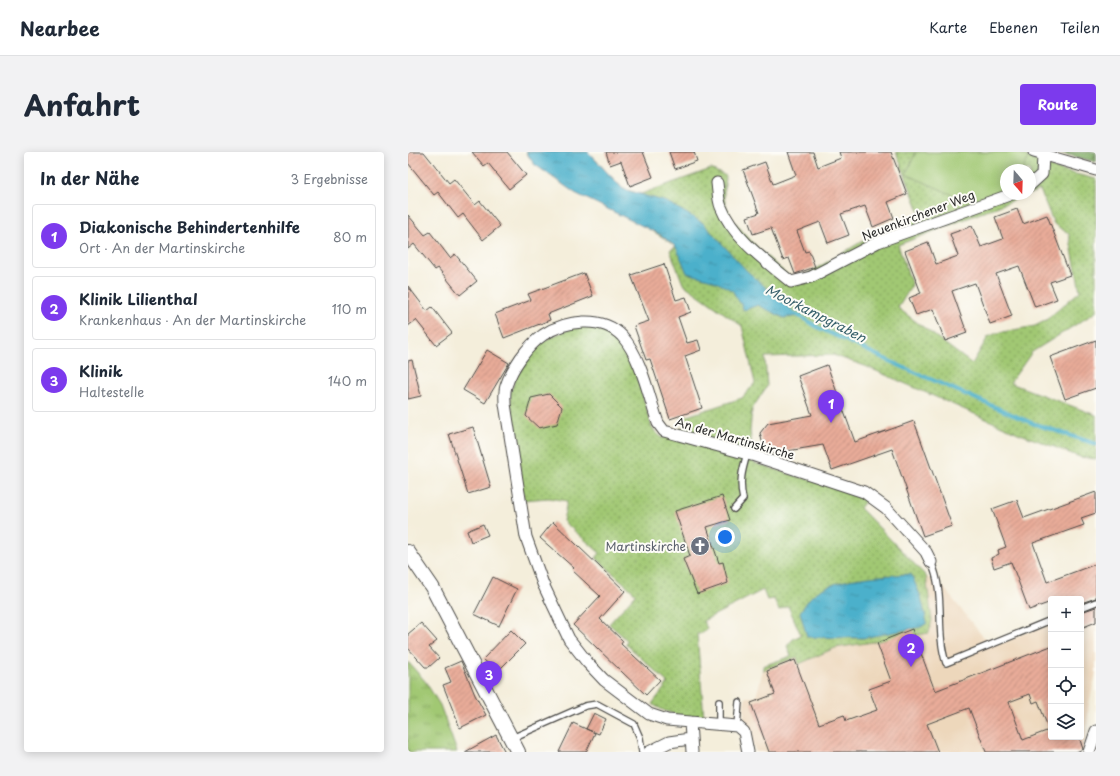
<!DOCTYPE html>
<html lang="de">
<head>
<meta charset="utf-8">
<style>
	:root { --surface:#fff; --page:#f2f2f3; --text:#1f2937; --muted:#747a83; --line:#e0e1e3; --accent:#7c3aed }
	body { margin:0; font-family:"Playpen Sans",sans-serif; background:var(--page); color:var(--text) }
	.controls { position:absolute; right:12px; bottom:12px; display:grid; overflow:hidden; border-radius:4px; box-shadow:0 2px 10px #0003 }
	.controls button { width:36px; height:36px; display:grid; place-items:center; padding:0; border:0; border-bottom:1px solid var(--line); background:var(--surface); color:var(--text); font:20px sans-serif }
	.compass { position:absolute; left:592px; top:12px; width:36px; height:36px; border-radius:50%; background:var(--surface); box-shadow:0 2px 10px #0003; rotate:161deg }
	.you { position:absolute; left:317px; top:385px; width:14px; height:14px; margin:-10px; border:3px solid #fff; border-radius:50%; background:#1a73e8; box-shadow:0 0 0 6px #1a73e833 }
	.badge { display:grid; place-items:center; width:26px; height:26px; border-radius:50%; background:var(--accent); color:#fff; font-size:13px; font-weight:700 }
	.pin { position:absolute; translate:-50% -33px; filter:drop-shadow(0 1px 2px #0008) }
	.pin::after { content:''; position:absolute; top:21px; width:14px; height:12px; background:inherit; clip-path:polygon(0 0,100% 0,50% 100%) }
	.list { margin:0; padding:0; list-style:none }
	h2 { display:flex; justify-content:space-between; align-items:center; height:52px; margin:0; padding:0 16px; font-size:17px }
	h2 small { font-size:13px; font-weight:400; color:var(--muted) }
	.list li { display:grid; grid-template-columns:26px 1fr auto; gap:12px; align-items:center; box-sizing:border-box; height:64px; margin:0 8px 8px; padding:0 8px; border:1px solid var(--line); border-radius:4px }
	.list b { display:block; font-size:15px; white-space:nowrap }
	.list p { margin:0; font-size:13px; white-space:nowrap; color:var(--muted) }
	.list em { font-size:13px; font-style:normal; color:var(--muted) }
	.icon { flex:none; width:22px; height:22px; fill:none; stroke:currentColor; stroke-width:2; stroke-linecap:round; stroke-linejoin:round }
	.map { position:relative; flex:none; width:688px; height:600px; overflow:hidden; border-radius:4px }
	header { display:flex; align-items:center; gap:24px; box-sizing:border-box; height:56px; padding:0 20px; background:var(--surface); border-bottom:1px solid var(--line) }
	header strong { font-size:19px }
	nav { display:flex; gap:22px; margin-inline-start:auto; font-size:14px }
	.intro { display:flex; align-items:center; justify-content:space-between; box-sizing:border-box; height:96px; padding:0 24px }
	h1 { margin:0; font-size:28px }
	.button { padding:10px 18px; border-radius:4px; background:var(--accent); color:#fff; font-size:14px; font-weight:700 }
	main { display:flex; gap:24px; padding:0 24px }
	aside { flex:1; background:var(--surface); border-radius:4px; box-shadow:0 2px 10px #0003 }
	.map>svg:first-child { display:block }
</style>
</head>
<body>
<header>
<strong>Nearbee</strong>
<nav><a>Karte</a><a>Ebenen</a><a>Teilen</a></nav>
</header>
<div class="intro"><h1>Anfahrt</h1><a class="button">Route</a></div>
<main>
<aside>
<h2>In der Nähe<small>3 Ergebnisse</small></h2>
<ul class="list">
<li><span class="badge">1</span><div><b>Diakonische Behindertenhilfe</b><p>Ort · An der Martinskirche</p></div><em>80 m</em></li>
<li><span class="badge">2</span><div><b>Klinik Lilienthal</b><p>Krankenhaus · An der Martinskirche</p></div><em>110 m</em></li>
<li><span class="badge">3</span><div><b>Klinik</b><p>Haltestelle</p></div><em>140 m</em></li>
</ul>
</aside>
<div class="map">
<svg width="688" height="600" viewBox="0 0 688 600">
	<defs>
		<pattern id="grass-tufts" width="24" height="20" patternUnits="userSpaceOnUse"><rect width="24" height="20" fill="#a1c873"/><path d="M3 7l-1-3M5 7V3M7 7l1-3M15 17l-1-3M17 17v-4M19 17l1-3" fill="none" stroke="#83a35f"/></pattern>
		<pattern id="forest-firs" width="22" height="20" patternUnits="userSpaceOnUse"><rect width="22" height="20" fill="#80ac65"/><path d="M5 1l3.5 6h-7zM16 11l3.5 6h-7z" fill="#698c53"/></pattern>
		<pattern id="park-dots" width="8" height="8" patternUnits="userSpaceOnUse"><rect width="8" height="8" fill="#a1c873"/><path d="M2 2h.1M6 6h.1" fill="none" stroke="#83a35f" stroke-width="1.8" stroke-linecap="round"/></pattern>
		<pattern id="water-ripples" width="26" height="14" patternUnits="userSpaceOnUse"><rect width="26" height="14" fill="#4cb0cb"/><path d="M2 4q2-2 4 0t4 0M15 11q2-2 4 0t4 0" fill="none" stroke="#3f8fa5"/></pattern>
		<pattern id="building-hatch" width="6" height="6" patternUnits="userSpaceOnUse"><rect width="6" height="6" fill="#e9ac99"/><path d="M-1 1l2-2M0 6l6-6M5 7l2-2" fill="none" stroke="#bd8c7d"/></pattern>
	</defs>
	<rect width="100%" height="100%" fill="#fdfcf7"/>
	<filter id="ink" filterUnits="userSpaceOnUse"><feTurbulence type="fractalNoise" baseFrequency=".025" numOctaves="2"/><feDisplacementMap in="SourceGraphic" scale="8" xChannelSelector="R" yChannelSelector="G"/><feConvolveMatrix kernelMatrix="1 2 1 2 8 2 1 2 1" color-interpolation-filters="sRGB"/></filter>
	<filter id="wash" filterUnits="userSpaceOnUse"><feTurbulence type="fractalNoise" baseFrequency=".012" numOctaves="4" result="noise"/><feDisplacementMap in="SourceGraphic" scale="16" xChannelSelector="R" yChannelSelector="G"/><feGaussianBlur stdDeviation="0.9" result="paint"/><feColorMatrix in="noise" values="0 0 0 0 0 0 0 0 0 0 0 0 0 0 0 0 0 1.4 0 .05"/><feComposite in="paint" operator="in"/></filter>
	<g filter="url(#wash)">
		<rect width="100%" height="100%" fill="#f4eedb"/>
		<!-- built -->
		<path fill="#edd7bb" d="M518,424L536,436L576,486L589,492L643,471V585H673V459L688,453V521L681,551L678,584L673,600H348L336,567V551L338,545H348L355,518L389,505L392,512L427,496L521,481L524,468Z"/>
		<!-- grass -->
		<path fill="url(#grass-tufts)" stroke="#667a4f" d="M0,510L17,529L32,553L49,600H0Z"/>
		<!-- forest -->
		<path fill="url(#forest-firs)" stroke="#566c48" d="M649,0H688V10Z"/>
		<!-- park -->
		<path fill="url(#park-dots)" stroke="#667a4f" fill-rule="evenodd" d="M118,0H180L215,37L233,42L303,17L318,24C318,30 315,39 316,45C320,73 363,108 383,126L399,122L453,90L513,64L488,0H609L651,18L688,27V160L624,200L602,231L688,263V307L672,305L610,281L457,214L425,203L357,205L359,234L344,257L342,279L346,311L431,337L458,348L452,356L518,424L524,468L521,481L427,496L391,512L389,505L355,518V514L383,504L379,494L385,487L393,483L380,454L371,458L366,447L359,448L355,438L295,469L299,476L296,480L289,482L296,565C275,565 261,563 244,552L260,531L218,492L219,488L201,472L228,442L188,406L192,401L155,369L159,349L140,346L116,348L102,243C110,214 122,194 150,182C168,174 176,172 194,179C224,191 230,230 239,258C241,264 242,273 246,278C248,281 252,284 255,286L277,274L273,266L334,246L347,231L334,174L275,132L262,98L268,95C232,66 185,54 147,27C136,19 126,12 118,0ZM598,18H622V42H598ZM632,38L646,72L661,82L672,139L637,169L627,174L589,181L580,185L564,212L490,156L504,133L490,93Z"/>
		<!-- pitch -->
		<path fill="#a1c873" stroke="#667a4f" d="M508,0H609L620,5L615,18H598V38L563,51L498,22Z"/>
		<!-- water -->
		<path fill="url(#water-ripples)" stroke="#3c6e7b" d="M118,0H180L215,37L259,50L295,71L338,118L374,150L392,164L376,166L350,153L336,158L324,138L304,128L279,121L268,95L253,83L167,41L126,12Z
			M503,422L513,445L519,471L513,475L455,486L399,485L392,460C396,455 400,447 405,443C429,424 474,424 503,422Z"/>
		<g fill="none" stroke-linecap="round" stroke-linejoin="round">
			<!-- stream -->
			<path stroke="#4cb0cb" stroke-width="4" d="M388,162L411,176L490,213L624,271L688,292"/>
		</g>
		<g id="blocks">
			<!-- building -->
			<path fill="url(#building-hatch)" fill-rule="evenodd" d="M0,0H16L41,31L46,27L67,53L72,49L92,74L75,88L55,62L50,66L30,40L26,43L0,11Z
				M64,0H99L118,23L101,37L80,11L76,14Z
				M198,0H235L245,25L222,34L213,9L202,13Z
				M261,0H286L289,9L267,17Z
				M380,0H405L410,15L433,6L431,0H483L499,42L480,50L486,66L465,75L457,54L433,62L441,83L420,91L412,70L389,79L397,100L401,99L407,115L387,122L381,106L375,108L363,76L345,82L339,65L351,61L335,18L357,10L365,32L388,23Z
				M609,57L615,72L639,63L662,123L642,130L649,147L627,155L611,114L588,122L604,164L582,172L567,131L544,139L559,181L537,189L525,157L508,163L501,146L513,141L497,99L520,90L528,112L550,104L542,82L564,74L573,95L595,87L587,65Z
				M0,63L17,83L22,80L42,106L47,102L69,129L52,143L30,116L27,118L6,92L0,97Z
				M256,112L268,148L278,145L283,160L270,165L279,191L290,188L293,198L277,204L294,256L262,267L242,207L238,208L226,174L241,169L223,123Z
				M176,121L185,144L140,162L142,168L96,186L87,162L123,148L120,142Z
				M0,134L19,159L24,155L44,181L28,193L8,168L0,174Z
				M688,188V236L657,247L642,205Z
				M79,198L101,211L77,251L55,238Z
				M4,208L13,244L0,247V209Z
				M419,213L447,290L506,269L544,374L515,384L484,297L424,318L415,293L362,302V298L354,289L352,281L360,271L404,263L390,224Z
				M141,242L154,255L149,272L131,276L118,264L123,246Z
				M65,275L83,335L60,342L41,282Z
				M688,340V361L673,366L676,373L625,391L639,430L688,412V446L673,451V447H643V450L621,458L603,410L586,416L583,406L591,402L590,398L598,395L584,357L609,348L616,366Z
				M314,344L322,368L299,375L311,411L315,410L320,431L289,442L275,407L282,404L267,359Z
				M145,370L217,439L192,467L215,489L213,492L252,528L238,543L165,473L192,444L164,418L166,416L132,386Z
				M75,372L80,383L63,390L59,379Z
				M85,425L109,437L91,474L66,462Z
				M688,455V470L673,476V460Z
				M13,471L29,489L21,495L31,506L21,515H17L0,496V482Z
				M504,477L527,539L643,494V585H671L675,597L668,600H578L561,556L519,572L530,600H361L343,551L367,542L359,519L387,508L411,572L436,563L438,569L469,558L461,537L483,529L469,491ZM622,542L625,551L630,549L641,578L615,588L601,550Z
				M103,478L117,492L89,520L75,507Z
				M53,509L67,543L78,563L52,576L35,533L43,530L37,516Z
				M186,561L198,567L191,582L178,577Z
				M165,571L187,581L178,600H151Z
				M88,583L97,600H57Z"/>
		</g>
	</g>
	<g filter="url(#ink)">
		<use href="#blocks" fill-opacity="0" stroke="#494845" stroke-width="1"/>
		<g fill="none" stroke-linecap="round" stroke-linejoin="round">
			<!-- service casing -->
			<g stroke="#494845" stroke-width="8">
				<path id="service" d="M326,357L335,347C331,330 334,319 339,302
					M523,410C538,442 527,478 538,511L643,468
					M673,456L688,450
					M311,572V550
					M329,574L331,550
					M104,586L177,554L189,552L226,572L232,586L234,600"/>
			</g>
			<!-- minor casing -->
			<g stroke="#494845" stroke-width="13">
				<path id="minor" d="M626,0L688,18
					M309,31C310,38 310,48 313,55C325,86 359,110 383,130L403,125L470,90L604,42
					M622,33L634,22L635,4
					M282,570L259,568L241,562L196,528L179,510L161,487L135,432L118,385L97,252C97,247 96,240 98,234C104,216 119,194 135,183C158,168 194,163 214,184C233,205 241,245 250,271L256,279L347,304L456,340L478,356L518,400L523,410
					M241,600L261,590L282,587
					M284,600L282,570L329,574L336,580L340,600
					M681,600L688,579"/>
			</g>
			<!-- tertiary casing -->
			<g stroke="#494845" stroke-width="16">
				<path id="tertiary" d="M0,400L24,435L110,600"/>
			</g>
			<!-- service -->
			<use href="#service" stroke="#fff" stroke-width="5.5"/>
			<!-- minor -->
			<use href="#minor" stroke="#fff" stroke-width="11"/>
			<!-- tertiary -->
			<use href="#tertiary" stroke="#fff" stroke-width="14"/>
		</g>
	</g>
	<!-- icons -->
	<defs>
		<g id="church-disc" transform="scale(1)"><circle r="9.5" fill="#6b7280" stroke="#fdfcf7"/><path d="M-1.2-6h2.4v3.5h3.3v2.4h-3.3V6h-2.4V-.1h-3.3v-2.4h3.3Z" fill="#fff"/></g>
	</defs>
	<g fill-rule="evenodd">
		<use href="#church-disc" x="292" y="394"/>
	</g>
	<g text-anchor="middle" dominant-baseline="central" stroke-width="4" stroke-linejoin="round" paint-order="stroke">
		<!-- street labels -->
		<g font-size="12" fill="#2b2b2b" stroke="#fdfcf7">
			<text transform="translate(510 63) rotate(-21)">Neuenkirchener Weg</text>
			<text transform="translate(327 286) rotate(16)">An der Martinskirche</text>
		</g>
		<!-- worship labels -->
		<g font-size="12" fill="#5b616d" stroke="#fdfcf7" text-anchor="end">
			<text x="278" y="394">Martinskirche</text>
		</g>
		<!-- water labels -->
		<g font-size="13" font-style="italic" fill="#38606b" stroke="#fdfcf7">
			<text transform="translate(408 161) rotate(27)">Moorkampgraben</text>
		</g>
	</g>
</svg>
<div class="controls">
<button>+</button>
<button>−</button>
<button><svg class="icon" aria-label="locate" viewBox="0 0 24 24"><circle cx="12" cy="12" r="6"/><path d="M12 2v4M12 18v4M2 12h4M18 12h4"/></svg></button>
<button><svg class="icon" aria-label="layers" viewBox="0 0 24 24"><path d="M12 4l9 5-9 5-9-5zM3 14l9 5 9-5"/></svg></button>
</div>
<svg class="compass" viewBox="-18 -18 36 36"><path d="M0-13l5 13h-10z" fill="#e53935"/><path d="M0 13l5-13h-10z" fill="#747a83"/></svg>
<div class="you"></div>
<div class="pin badge" style="left:423px;top:271px">1</div>
<div class="pin badge" style="left:503px;top:515px">2</div>
<div class="pin badge" style="left:81px;top:542px">3</div>
</div>
</main>
</body>
</html>
